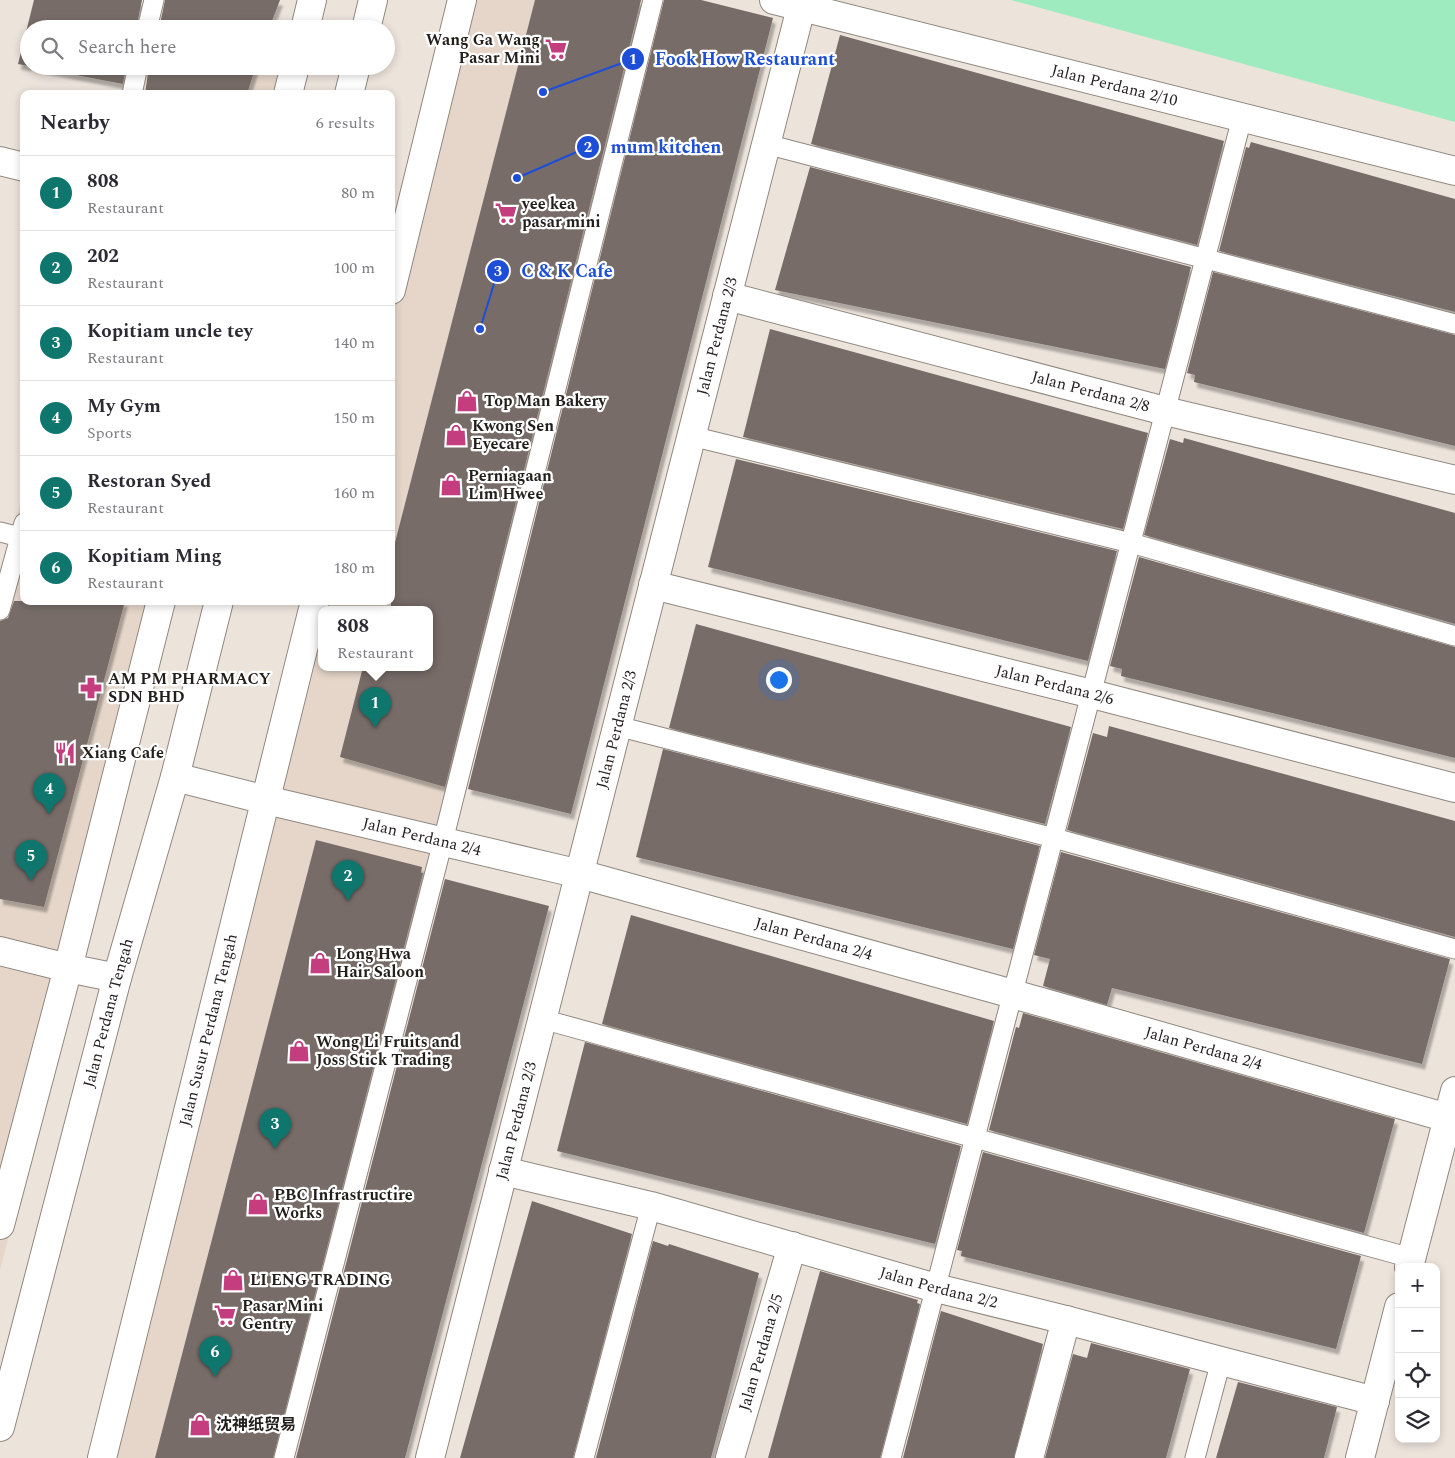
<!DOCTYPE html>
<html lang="en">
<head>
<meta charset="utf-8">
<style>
	:root { --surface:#fff; --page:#f7f7f7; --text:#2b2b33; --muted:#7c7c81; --line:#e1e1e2; --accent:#0f766e }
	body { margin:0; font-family:Spectral,"Noto Sans SC",serif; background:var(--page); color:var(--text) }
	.controls { position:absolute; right:15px; bottom:15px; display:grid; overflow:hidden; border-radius:10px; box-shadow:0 2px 8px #0003 }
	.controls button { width:45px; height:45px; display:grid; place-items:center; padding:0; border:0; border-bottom:1px solid var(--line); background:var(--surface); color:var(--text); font:25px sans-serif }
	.you { position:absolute; left:778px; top:679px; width:18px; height:18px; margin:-12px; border:4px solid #fff; border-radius:50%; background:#1a73e8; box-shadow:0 0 0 8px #1a73e833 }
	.badge { display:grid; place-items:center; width:32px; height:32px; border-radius:50%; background:var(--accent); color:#fff; font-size:16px; font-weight:700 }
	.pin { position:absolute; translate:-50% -41px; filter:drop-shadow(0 1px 2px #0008) }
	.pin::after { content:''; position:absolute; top:26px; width:18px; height:15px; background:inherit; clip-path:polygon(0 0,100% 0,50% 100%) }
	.popup { position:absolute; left:318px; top:606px; width:115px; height:65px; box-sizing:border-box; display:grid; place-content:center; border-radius:10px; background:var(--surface); filter:drop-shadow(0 1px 4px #0005); font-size:16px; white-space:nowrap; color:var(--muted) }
	.popup b { font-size:19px; color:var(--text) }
	.popup::after { content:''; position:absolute; left:50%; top:100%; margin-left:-10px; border:10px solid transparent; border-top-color:var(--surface) }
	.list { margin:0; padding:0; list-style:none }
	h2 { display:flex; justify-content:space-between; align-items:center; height:65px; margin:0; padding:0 20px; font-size:21px }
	h2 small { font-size:16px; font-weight:400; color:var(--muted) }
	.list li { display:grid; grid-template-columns:32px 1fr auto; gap:15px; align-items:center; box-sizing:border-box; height:75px; padding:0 20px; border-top:1px solid var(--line) }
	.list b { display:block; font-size:19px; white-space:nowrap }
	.list p { margin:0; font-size:16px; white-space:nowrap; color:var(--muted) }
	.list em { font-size:16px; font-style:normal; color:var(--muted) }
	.icon { flex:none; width:28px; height:28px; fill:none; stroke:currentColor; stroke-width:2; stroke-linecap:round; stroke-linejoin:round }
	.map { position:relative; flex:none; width:1455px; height:1458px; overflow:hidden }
	.search { position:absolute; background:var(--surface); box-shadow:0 2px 8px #0003; left:20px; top:20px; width:375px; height:55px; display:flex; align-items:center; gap:12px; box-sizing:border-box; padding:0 18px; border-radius:28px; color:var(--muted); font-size:19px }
	.panel { position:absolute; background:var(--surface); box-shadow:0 2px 8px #0003; left:20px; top:90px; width:375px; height:515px; border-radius:10px }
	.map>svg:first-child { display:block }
</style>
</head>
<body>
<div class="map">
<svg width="1455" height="1458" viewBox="0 0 1455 1458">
	<defs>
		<filter id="shadow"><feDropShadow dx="3" dy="5.5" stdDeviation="1" flood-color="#0004"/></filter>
	</defs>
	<rect width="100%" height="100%" fill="#ece3db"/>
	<!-- built -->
	<path fill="#e5d6c9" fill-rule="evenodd" d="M448,0H660L292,1458H89L182,1080L262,771L303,601H391V234ZM321,609H429V667H321Z
		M129,66H307L300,94H123Z
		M24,489V601H171L71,1001L0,1270V578Z"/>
	<!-- green -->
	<path fill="#9eebbf" d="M1011,0H1455V122Z"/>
	<!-- building -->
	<path fill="#776c68" filter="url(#shadow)" d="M34,0H142L136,29H29V66H126L123,84L18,64Z
		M165,0H280L269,29H159Z
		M535,0H641L445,787L340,757L363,667H429V609H391V558Z
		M664,0H701L773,18L571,814L468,789Z
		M840,35L1224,141L1197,245L811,144Z
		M149,66H256L247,94H145Z
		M1251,142L1455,199V312L1219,251L1246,147L1249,148Z
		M810,167L1191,267L1165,369L775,290Z
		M1213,272L1455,335V446L1194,382L1195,375L1187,373Z
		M770,329L1148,433L1123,529L743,437Z
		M1184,438L1455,513V624L1144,535L1170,439L1183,443Z
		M736,459L1117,551L1088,661L708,567Z
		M1139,557L1455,647V758L1121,676L1122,669L1110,666Z
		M14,601H125L44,907L0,899V621L8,618Z
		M696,624L1071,727L1045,824L669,728Z
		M1109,726L1455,821V937L1067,830L1093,733L1107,737Z
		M663,749L1040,846L1013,949L636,857Z
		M316,840L422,867L421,873H423L273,1458H155Z
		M1061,852L1450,959L1422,1064L1112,988L1107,1005L1043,986L1050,959L1034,955Z
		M445,879L549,906L405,1458H296Z
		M631,915L994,1021L967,1124L602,1024Z
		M1023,1013L1395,1119L1364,1233L989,1130L1016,1027L1019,1028Z
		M585,1042L961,1146L935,1244L557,1151Z
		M983,1152L1361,1256L1336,1349L961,1256L962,1251L957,1250Z
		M532,1201L632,1234L573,1458H460Z
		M653,1241L668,1246L669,1244L759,1273L711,1458H596Z
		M820,1271L918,1300L917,1303L920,1304L880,1458H768Z
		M941,1311L1043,1344L1014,1458H903Z
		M1091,1343L1190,1369L1166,1458H1045L1073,1354L1087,1358Z
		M1238,1382L1337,1407L1324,1458H1216Z"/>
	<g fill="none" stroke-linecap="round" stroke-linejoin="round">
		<!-- service casing -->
		<g stroke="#908881" stroke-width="21">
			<path id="service" d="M147,29L154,0
				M132,94L138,66
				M766,144L1455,324
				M691,436L1131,543L1455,636
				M0,532L24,538
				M0,610L24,523
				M617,726L1054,838L1455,949
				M542,1019L1411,1258
				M284,1458L443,841L653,0
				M584,1458L651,1206
				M891,1458L1242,118
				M1195,1458L1221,1361"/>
		</g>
		<!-- minor casing -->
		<g stroke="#908881" stroke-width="30">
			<g id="minor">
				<path id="s1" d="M774,0L1455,171"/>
				<path d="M305,29L312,0"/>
				<path d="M366,29L373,0"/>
				<path d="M288,94L295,66"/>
				<path d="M349,94L356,66"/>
				<path d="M0,161L24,167"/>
				<path d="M391,290L462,0"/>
				<path id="s2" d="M727,296L1165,411L1455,480"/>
				<path id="s3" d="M653,585L1092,694L1455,788"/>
				<path id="s4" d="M175,777L266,800L580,874L1013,994L1455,1120"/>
				<path d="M0,951L68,968L117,978"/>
				<path id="s5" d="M503,1171L651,1206L936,1288L1066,1320L1221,1361L1375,1401"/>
				<path d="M0,1225L68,968L161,601"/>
				<path d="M1409,1267L1455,1091"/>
				<path id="s6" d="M0,1427L117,978L175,777L219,601"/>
				<path id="s7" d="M102,1458L315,601"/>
				<path id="s8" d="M430,1458L803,0"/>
				<path id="s9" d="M730,1458L792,1246"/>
				<path d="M1029,1458L1066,1320"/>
				<path d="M1360,1458L1399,1307"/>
			</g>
		</g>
		<!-- service -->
		<use href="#service" stroke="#fff" stroke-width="19"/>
		<!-- minor -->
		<use href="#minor" stroke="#fff" stroke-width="28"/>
	</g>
	<!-- icons -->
	<defs>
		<g id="supermarket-bare" transform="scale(1.725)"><path d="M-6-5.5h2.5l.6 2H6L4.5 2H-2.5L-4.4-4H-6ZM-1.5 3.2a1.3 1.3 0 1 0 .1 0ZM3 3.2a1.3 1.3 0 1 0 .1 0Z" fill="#c43e7f" stroke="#fff" stroke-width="2.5" paint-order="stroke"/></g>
		<g id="shop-bare" transform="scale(1.725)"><path d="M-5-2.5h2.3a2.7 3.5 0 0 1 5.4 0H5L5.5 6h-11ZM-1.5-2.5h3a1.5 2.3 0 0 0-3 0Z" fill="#c43e7f" stroke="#fff" stroke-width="2.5" paint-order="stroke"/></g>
		<g id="pharmacy-bare" transform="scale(1.725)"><path d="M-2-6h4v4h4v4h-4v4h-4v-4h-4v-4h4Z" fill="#c43e7f" stroke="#fff" stroke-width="2.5" paint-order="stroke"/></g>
		<g id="restaurant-bare" transform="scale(1.725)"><path d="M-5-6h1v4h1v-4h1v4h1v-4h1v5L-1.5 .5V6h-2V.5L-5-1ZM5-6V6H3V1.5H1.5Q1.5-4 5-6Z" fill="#c43e7f" stroke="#fff" stroke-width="2.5" paint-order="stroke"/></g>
	</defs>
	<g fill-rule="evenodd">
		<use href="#supermarket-bare" x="556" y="49"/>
		<use href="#supermarket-bare" x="506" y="213"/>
		<use href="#shop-bare" x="467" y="401"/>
		<use href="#shop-bare" x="456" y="435"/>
		<use href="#shop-bare" x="451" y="485"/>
		<use href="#pharmacy-bare" x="91" y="688"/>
		<use href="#restaurant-bare" x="65" y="753"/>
		<use href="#shop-bare" x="320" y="963"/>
		<use href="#shop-bare" x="299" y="1051"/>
		<use href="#shop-bare" x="258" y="1204"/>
		<use href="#shop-bare" x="233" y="1280"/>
		<use href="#supermarket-bare" x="225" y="1315"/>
		<use href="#shop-bare" x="200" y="1425"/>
	</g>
	<g text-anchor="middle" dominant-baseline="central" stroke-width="4.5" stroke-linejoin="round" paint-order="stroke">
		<!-- poi labels -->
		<g font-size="16" font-weight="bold" fill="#231f1d" stroke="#fff" text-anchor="start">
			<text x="540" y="40" text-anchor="end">Wang Ga Wang<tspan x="540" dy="18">Pasar Mini</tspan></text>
			<text x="522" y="204">yee kea<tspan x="522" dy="18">pasar mini</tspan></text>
			<text x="484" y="401">Top Man Bakery</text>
			<text x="472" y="426">Kwong Sen<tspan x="472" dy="18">Eyecare</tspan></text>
			<text x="468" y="476">Perniagaan<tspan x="468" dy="18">Lim Hwee</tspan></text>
			<text x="108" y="679">AM PM PHARMACY<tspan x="108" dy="18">SDN BHD</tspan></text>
			<text x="82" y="753">Xiang Cafe</text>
			<text x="336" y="954">Long Hwa<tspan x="336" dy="18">Hair Saloon</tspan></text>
			<text x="316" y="1042">Wong Li Fruits and<tspan x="316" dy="18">Joss Stick Trading</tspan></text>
			<text x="274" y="1195">PBC Infrastructire<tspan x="274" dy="18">Works</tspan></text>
			<text x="250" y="1280">LI ENG TRADING</text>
			<text x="242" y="1306">Pasar Mini<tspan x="242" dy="18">Gentry</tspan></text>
			<text x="216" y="1425">沈神纸贸易</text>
		</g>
		<!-- street labels -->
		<g font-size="16" fill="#231f1d" stroke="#fff">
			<text stroke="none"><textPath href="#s1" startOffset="351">Jalan Perdana 2/10</textPath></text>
			<text stroke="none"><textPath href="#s8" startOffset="1158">Jalan Perdana 2/3</textPath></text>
			<text stroke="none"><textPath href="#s2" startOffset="376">Jalan Perdana 2/8</textPath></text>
			<text stroke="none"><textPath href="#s3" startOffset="414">Jalan Perdana 2/6</textPath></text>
			<text stroke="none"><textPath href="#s8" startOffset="752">Jalan Perdana 2/3</textPath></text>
			<text stroke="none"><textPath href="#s4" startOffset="254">Jalan Perdana 2/4</textPath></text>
			<text stroke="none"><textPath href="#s4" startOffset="659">Jalan Perdana 2/4</textPath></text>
			<text stroke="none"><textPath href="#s6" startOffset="428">Jalan Perdana Tengah</textPath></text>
			<text stroke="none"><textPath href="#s7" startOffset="441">Jalan Susur Perdana Tengah</textPath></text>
			<text stroke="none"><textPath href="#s4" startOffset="1064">Jalan Perdana 2/4</textPath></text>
			<text stroke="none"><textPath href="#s8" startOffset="348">Jalan Perdana 2/3</textPath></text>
			<text stroke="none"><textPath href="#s5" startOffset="451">Jalan Perdana 2/2</textPath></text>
			<text stroke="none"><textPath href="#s9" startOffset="110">Jalan Perdana 2/5</textPath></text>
		</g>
	</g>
	<!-- callouts -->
	<path fill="none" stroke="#1d4ed8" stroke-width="2" d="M543 92L633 59M517 178L588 147M480 329L498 271"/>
	<g fill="#1d4ed8" stroke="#fff" stroke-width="2">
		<circle cx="543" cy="92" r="5"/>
		<circle cx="517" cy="178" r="5"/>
		<circle cx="480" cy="329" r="5"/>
		<circle cx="633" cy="59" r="12"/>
		<circle cx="588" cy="147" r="12"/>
		<circle cx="498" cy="271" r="12"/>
	</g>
	<g font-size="15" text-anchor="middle" font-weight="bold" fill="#fff">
		<text x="633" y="64">1</text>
		<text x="588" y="152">2</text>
		<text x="498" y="276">3</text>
	</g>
	<g font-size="18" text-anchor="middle" font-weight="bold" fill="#1d4ed8" stroke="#fff" stroke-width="4.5" stroke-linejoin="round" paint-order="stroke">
		<text x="745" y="65">Fook How Restaurant</text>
		<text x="666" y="153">mum kitchen</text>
		<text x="567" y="277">C &amp; K Cafe</text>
	</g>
</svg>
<div class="controls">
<button>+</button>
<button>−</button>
<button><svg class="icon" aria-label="locate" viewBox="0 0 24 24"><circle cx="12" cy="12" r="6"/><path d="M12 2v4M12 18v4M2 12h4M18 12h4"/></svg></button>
<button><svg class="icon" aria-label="layers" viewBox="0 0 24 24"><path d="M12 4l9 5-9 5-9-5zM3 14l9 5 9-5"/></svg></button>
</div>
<div class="you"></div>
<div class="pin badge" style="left:375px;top:728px">1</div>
<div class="popup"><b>808</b>Restaurant</div>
<div class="pin badge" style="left:348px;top:901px">2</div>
<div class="pin badge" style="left:275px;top:1149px">3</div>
<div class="pin badge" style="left:49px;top:814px">4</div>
<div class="pin badge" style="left:31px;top:881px">5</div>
<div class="pin badge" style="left:215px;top:1377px">6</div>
<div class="search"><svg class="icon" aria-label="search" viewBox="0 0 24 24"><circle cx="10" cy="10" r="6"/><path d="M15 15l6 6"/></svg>Search here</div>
<section class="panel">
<h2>Nearby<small>6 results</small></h2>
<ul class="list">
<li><span class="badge">1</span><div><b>808</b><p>Restaurant</p></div><em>80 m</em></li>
<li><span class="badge">2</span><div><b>202</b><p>Restaurant</p></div><em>100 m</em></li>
<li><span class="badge">3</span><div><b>Kopitiam uncle tey</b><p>Restaurant</p></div><em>140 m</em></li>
<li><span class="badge">4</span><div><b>My Gym</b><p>Sports</p></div><em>150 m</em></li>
<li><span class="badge">5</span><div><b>Restoran Syed</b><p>Restaurant</p></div><em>160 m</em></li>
<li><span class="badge">6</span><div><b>Kopitiam Ming</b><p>Restaurant</p></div><em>180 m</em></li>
</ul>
</section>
</div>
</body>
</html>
